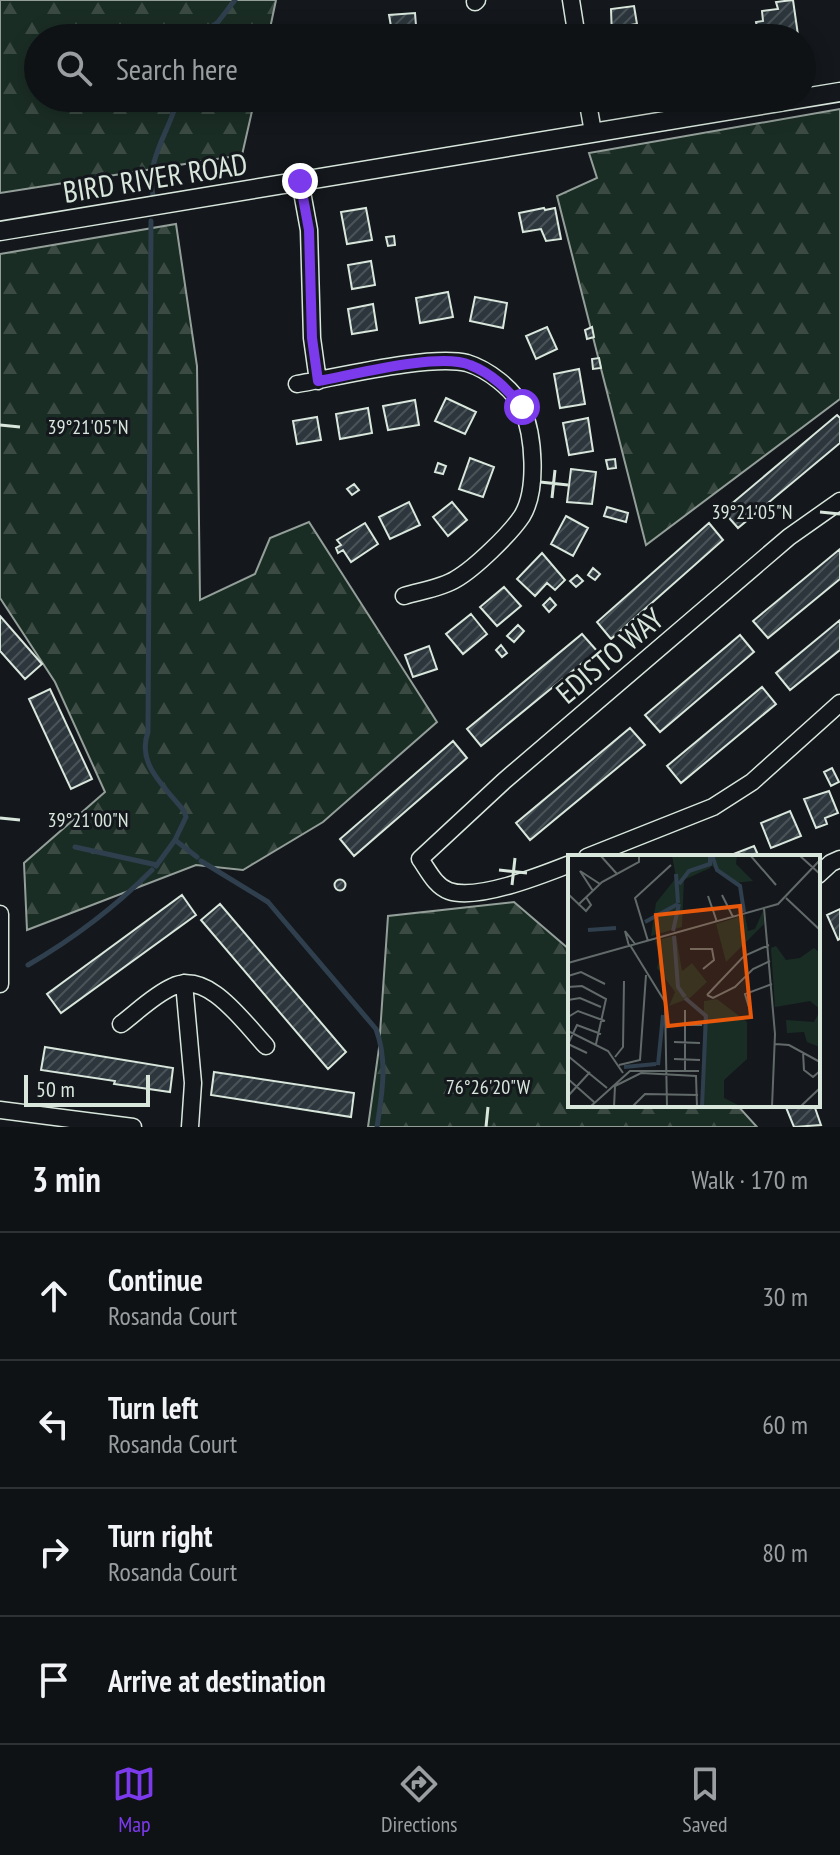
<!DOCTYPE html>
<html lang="en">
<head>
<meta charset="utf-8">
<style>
	:root { --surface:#0f1215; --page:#181b1e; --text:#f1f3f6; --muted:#9b9ea0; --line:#2f3234; --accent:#7c3aed }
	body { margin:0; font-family:"PT Sans Narrow",sans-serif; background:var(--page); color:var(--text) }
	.scale { position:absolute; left:24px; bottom:20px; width:126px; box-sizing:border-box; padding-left:8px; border:4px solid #d8e6dc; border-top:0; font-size:22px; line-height:28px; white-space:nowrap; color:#d8e6dc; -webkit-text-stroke:6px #14181c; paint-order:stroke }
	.stop { position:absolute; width:24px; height:24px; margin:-18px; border:6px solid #7c3aed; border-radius:50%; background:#fff }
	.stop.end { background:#7c3aed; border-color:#fff; box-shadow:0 2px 8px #0008 }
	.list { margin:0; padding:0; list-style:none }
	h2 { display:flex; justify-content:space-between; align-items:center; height:104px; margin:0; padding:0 32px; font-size:34px }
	h2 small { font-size:26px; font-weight:400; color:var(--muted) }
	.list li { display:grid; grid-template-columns:52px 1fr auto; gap:24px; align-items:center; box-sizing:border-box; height:128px; padding:0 32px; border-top:2px solid var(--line) }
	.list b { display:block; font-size:30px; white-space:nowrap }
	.list p { margin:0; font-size:26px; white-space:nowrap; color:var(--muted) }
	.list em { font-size:26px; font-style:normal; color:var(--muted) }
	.icon { flex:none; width:44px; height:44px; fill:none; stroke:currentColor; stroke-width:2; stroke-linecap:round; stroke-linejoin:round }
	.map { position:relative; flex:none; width:840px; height:1127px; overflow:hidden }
	.search { position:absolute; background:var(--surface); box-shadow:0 4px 20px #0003; left:24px; right:24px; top:24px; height:88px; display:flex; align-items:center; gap:20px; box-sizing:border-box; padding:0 28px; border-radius:44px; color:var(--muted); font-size:30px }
	.sheet { height:616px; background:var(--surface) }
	nav { display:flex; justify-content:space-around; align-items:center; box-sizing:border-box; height:112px; border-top:2px solid var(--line); background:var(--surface); font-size:22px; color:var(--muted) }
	nav a { display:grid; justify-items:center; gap:4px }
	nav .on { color:var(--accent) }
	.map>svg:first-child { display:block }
</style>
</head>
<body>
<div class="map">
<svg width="840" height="1127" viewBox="0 0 840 1127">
	<defs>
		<pattern id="forest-firs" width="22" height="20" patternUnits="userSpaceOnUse" patternTransform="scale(2)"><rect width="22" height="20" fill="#1a2d24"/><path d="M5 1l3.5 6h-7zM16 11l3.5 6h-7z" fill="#3b4b43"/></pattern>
		<pattern id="building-hatch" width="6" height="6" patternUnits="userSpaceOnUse" patternTransform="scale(2)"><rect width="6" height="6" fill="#2c363c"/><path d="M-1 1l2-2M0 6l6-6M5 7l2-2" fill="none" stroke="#4a5358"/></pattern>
	</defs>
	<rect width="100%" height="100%" fill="#14181c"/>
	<!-- forest -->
	<path fill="url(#forest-firs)" stroke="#939e99" stroke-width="2" d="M0,0H276L268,38H38V98H255L242,155L0,193Z
		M840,109V399L646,545L557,196L597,178L589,153Z
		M176,224L197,366L200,600L255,574L270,538L309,522L437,722L323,822L243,870L196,865L27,930L24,863L105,792L55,682L0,598V254Z
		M514,902L570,950V1105H737L757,1127H368L379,1048L388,916Z"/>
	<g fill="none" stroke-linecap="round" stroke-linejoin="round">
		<!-- stream -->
		<path stroke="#2f3f4d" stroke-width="5" d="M196,38L218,22L235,0
			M153,195C145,160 170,131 178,98
			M151,221L148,732C136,764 165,787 184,811L186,817L175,840L156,866
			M175,840L197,857
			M75,847L157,865
			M201,861L268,902L376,1029C388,1061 382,1094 377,1127
			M28,965C73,939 115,907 152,870"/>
	</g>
	<!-- building -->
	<path fill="url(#building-hatch)" stroke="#d8e6dc" stroke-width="2" d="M793,0L798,35L759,38L756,22L763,21L762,11L778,9L776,2Z
		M634,6L637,24L630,25L632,34L612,37L611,9Z
		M415,13L417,38H393L389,15Z
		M366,208L372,240L347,244L341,212Z
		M544,208L545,210L555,208L561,239L546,241L541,229L523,232L519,213Z
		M394,236L395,245L388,246L386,237Z
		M371,261L375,285L352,289L348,265Z
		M448,292L453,317L420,323L416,298Z
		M475,297L507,303L503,328L470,321Z
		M373,304L377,330L352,334L348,309Z
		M547,327L557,349L536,359L526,336Z
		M592,327L594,337L587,339L585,330Z
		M599,358L601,368L593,369L592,359Z
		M579,369L585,404L560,408L554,374Z
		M446,398L476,412L465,434L435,421Z
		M415,400L419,425L388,430L383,406Z
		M368,408L372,433L340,439L336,414Z
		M837,415L840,418V443L738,528L723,511Z
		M317,417L321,440L297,444L293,421Z
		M588,418L593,451L569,455L563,423Z
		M470,458L494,467L483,497L459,489Z
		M615,459L616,468L608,469L606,460Z
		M438,463L446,466L443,474L435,472Z
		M571,469L596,472L592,504L567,502Z
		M354,484L359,490L352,495L347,489Z
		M409,502L420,525L390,539L379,517Z
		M452,502L467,520L448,536L433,517Z
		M607,507L628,513L626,522L604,516Z
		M566,516L588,528L573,556L551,544Z
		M365,523L378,544L351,562L343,550L338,553L336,548L341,545L337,540Z
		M709,523L723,540L611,639L597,622Z
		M840,549V579L768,638L753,621Z
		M542,553L565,580L555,590L547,583L535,596L517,579Z
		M593,568L600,574L595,580L588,575Z
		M577,575L583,581L576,587L570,581Z
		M504,587L521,606L497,626L480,607Z
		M550,598L556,605L549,612L543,605Z
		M471,614L487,634L463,654L446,634Z
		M0,616L42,664L25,679L0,651Z
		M840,620V650L790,690L776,673Z
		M518,625L524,631L514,642L507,636Z
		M582,634L597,651L481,746L467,729Z
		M740,635L754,652L660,732L645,715Z
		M501,645L507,653L502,657L496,650Z
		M429,646L437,669L413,677L405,655Z
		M762,687L776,704L681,783L667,766Z
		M50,689L92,779L71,789L29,699Z
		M630,728L645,745L530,840L516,823Z
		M453,741L467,758L354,856L340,839Z
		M832,768L839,782L831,786L824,772Z
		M829,791L838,813L825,818L827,824L816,828L804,799Z
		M790,811L801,836L771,848L761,823Z
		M754,846L759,857H726Z
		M334.5 885a5.5 5.5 0 1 1 11 0a5.5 5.5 0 1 1-11 0Z
		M182,895L196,915L61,1013L47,994Z
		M220,904L346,1052L328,1069L201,920Z
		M840,909V939L838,940L827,915Z
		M45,1047L173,1068L170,1092L114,1084L115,1081L41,1070Z
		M214,1072L354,1093L351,1117L211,1095Z
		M785,1105H814L821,1125L794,1127Z"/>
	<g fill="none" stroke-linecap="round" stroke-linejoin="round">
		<!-- minor casing -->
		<g stroke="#d8e6dc" stroke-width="19">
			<path id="minor" d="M571,0L577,38
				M475,2L477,0
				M587,98L593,132
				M300,181L309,230L312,338L318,381
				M297,384C338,377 431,354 467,363C487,369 514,389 522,408C534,435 538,490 522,516C510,534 475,568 456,579C442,588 420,591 404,596
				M587,857L713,807L752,782L840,703
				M570,864C542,875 477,901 449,891C435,886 428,870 420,859L504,781L789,537L840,501
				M818,875L831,863L840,859
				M0,914V984
				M184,983L193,1083L190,1127
				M121,1024C137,1012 154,995 172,987C208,969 244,1023 266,1046
				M0,1110L133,1127"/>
		</g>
		<!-- tertiary casing -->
		<g stroke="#d8e6dc" stroke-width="21">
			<path id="tertiary" d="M0,231L840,92"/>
		</g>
		<!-- minor -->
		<use href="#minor" stroke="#14181c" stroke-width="16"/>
		<!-- tertiary -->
		<use href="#tertiary" stroke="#14181c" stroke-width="18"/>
	</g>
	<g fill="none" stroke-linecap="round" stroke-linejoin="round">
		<!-- route -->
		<path stroke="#7c3aed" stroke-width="10" d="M300,181L309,230L312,338L318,381C353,375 439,352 470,365C493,374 507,389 522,407"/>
	</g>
	<!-- ticks -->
	<path fill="none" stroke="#d8e6dc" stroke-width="3" d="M0,425L20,427M540,482L568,485M552,498L555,470M820,512L840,514M0,818L20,820M499,870L527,873M512,885L515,858M486,1127L488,1107"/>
	<g text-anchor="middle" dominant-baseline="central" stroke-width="6" stroke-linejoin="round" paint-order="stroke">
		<!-- street labels -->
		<g font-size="30" fill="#d8e6dc" stroke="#14181c">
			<text transform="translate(155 177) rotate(-9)">BIRD RIVER ROAD</text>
			<text transform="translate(609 655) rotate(-40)">EDISTO WAY</text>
		</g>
	</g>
	<!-- overview -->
	<g transform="translate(568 855)">
		<rect width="252" height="252" fill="#14181c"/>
		<path d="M104,0H169L168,9L185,26L166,28L143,10L116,24L114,72L83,81L88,48L108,23ZM195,56L196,69L158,107L148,69L177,60L180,76L187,74ZM108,80L114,116L124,108L139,127L122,143L101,151L107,137L89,113L92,100L87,86ZM208,91L218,105L232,103L246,93L252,98V154L242,146L207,152L203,93ZM149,144L179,167V204L156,225V243L174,252H133L136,146ZM252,156V192L239,187L236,177L219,178L218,165L246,167Z" fill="#1a2d24"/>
		<path d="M109,0H150L142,13L111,27Z" fill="#1a2d24"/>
		<path fill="none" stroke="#2f3f4d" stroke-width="4" d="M144,0L149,15L172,31L176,57M108,19L110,48M111,29L121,16L142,9V0M77,67L110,49M20,75L48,73M105,76L111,49M106,81L110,132L117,142M117,143L138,161L134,252M90,210L95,160M56,212L88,209"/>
		<path fill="none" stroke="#626a69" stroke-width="2" d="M32,0L49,19M182,0L208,30M231,0L252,19M25,36L12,16L32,29M0,39L18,56L23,50L18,42M154,40L165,62M140,41L149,67M218,43L252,75M10,50L34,27L71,7V0M196,53L207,179L204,252M80,86L67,43L103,10M62,90L97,147L99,252M61,91L57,76L67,89M122,94H144L146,105L135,114M0,108L210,49L252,5M0,121L13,117L37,129M0,132L14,131L38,144L28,189M139,140L176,101L201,90M139,140L145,143L167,132L185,114L202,106M0,145L12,143L33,152M183,159L177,139L204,129M0,162L10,156L37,166M99,170H134M0,176L40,196L55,218M106,187L132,188M207,189L221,190L252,207M235,197L236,215L245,222L252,216M19,198L0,189L9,170L33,179M0,201L39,233M47,202L55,192L56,126M106,204L132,205M51,210L72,205L78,120M117,216V155M0,224L26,247M0,241L22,217M22,252L62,216H131M46,252L47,231L73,218L128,221L129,252M64,252L77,239L130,240M232,252L252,233"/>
		<path fill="#e8590c" fill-opacity="0.15" stroke="#e8590c" stroke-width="4" d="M172,51L183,162L100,171L88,60Z"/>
		<rect width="252" height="252" fill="none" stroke="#d8e6dc" stroke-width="4"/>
	</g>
	<g font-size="20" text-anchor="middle" fill="#d8e6dc" stroke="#14181c" stroke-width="6" stroke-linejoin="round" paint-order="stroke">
		<text x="88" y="434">39°21'05"N</text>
		<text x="752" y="519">39°21'05"N</text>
		<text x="88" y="827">39°21'00"N</text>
		<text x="488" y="1094">76°26'20"W</text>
	</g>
</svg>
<div class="scale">50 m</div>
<div class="stop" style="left:522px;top:407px"></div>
<div class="stop end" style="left:300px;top:181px"></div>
<div class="search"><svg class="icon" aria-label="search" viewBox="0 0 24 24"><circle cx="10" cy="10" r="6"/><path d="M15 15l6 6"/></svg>Search here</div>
</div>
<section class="sheet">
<h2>3 min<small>Walk · 170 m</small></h2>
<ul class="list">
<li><svg class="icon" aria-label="ahead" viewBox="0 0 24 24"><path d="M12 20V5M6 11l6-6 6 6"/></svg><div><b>Continue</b><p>Rosanda Court</p></div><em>30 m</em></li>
<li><svg class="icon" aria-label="left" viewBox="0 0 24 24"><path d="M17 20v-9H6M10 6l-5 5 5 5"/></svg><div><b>Turn left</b><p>Rosanda Court</p></div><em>60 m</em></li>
<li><svg class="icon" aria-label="right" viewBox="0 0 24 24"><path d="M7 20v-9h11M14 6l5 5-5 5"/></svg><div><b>Turn right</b><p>Rosanda Court</p></div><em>80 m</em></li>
<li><svg class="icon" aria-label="arrive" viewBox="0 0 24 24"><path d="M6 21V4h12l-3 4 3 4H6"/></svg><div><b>Arrive at destination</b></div></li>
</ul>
</section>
<nav>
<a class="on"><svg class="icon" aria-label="map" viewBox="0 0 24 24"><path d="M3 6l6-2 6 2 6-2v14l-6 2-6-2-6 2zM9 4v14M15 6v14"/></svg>Map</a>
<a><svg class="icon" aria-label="directions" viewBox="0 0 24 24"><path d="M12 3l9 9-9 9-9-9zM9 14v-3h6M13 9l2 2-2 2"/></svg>Directions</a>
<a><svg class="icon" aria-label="saved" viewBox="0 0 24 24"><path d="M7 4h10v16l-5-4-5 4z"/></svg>Saved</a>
</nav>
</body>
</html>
